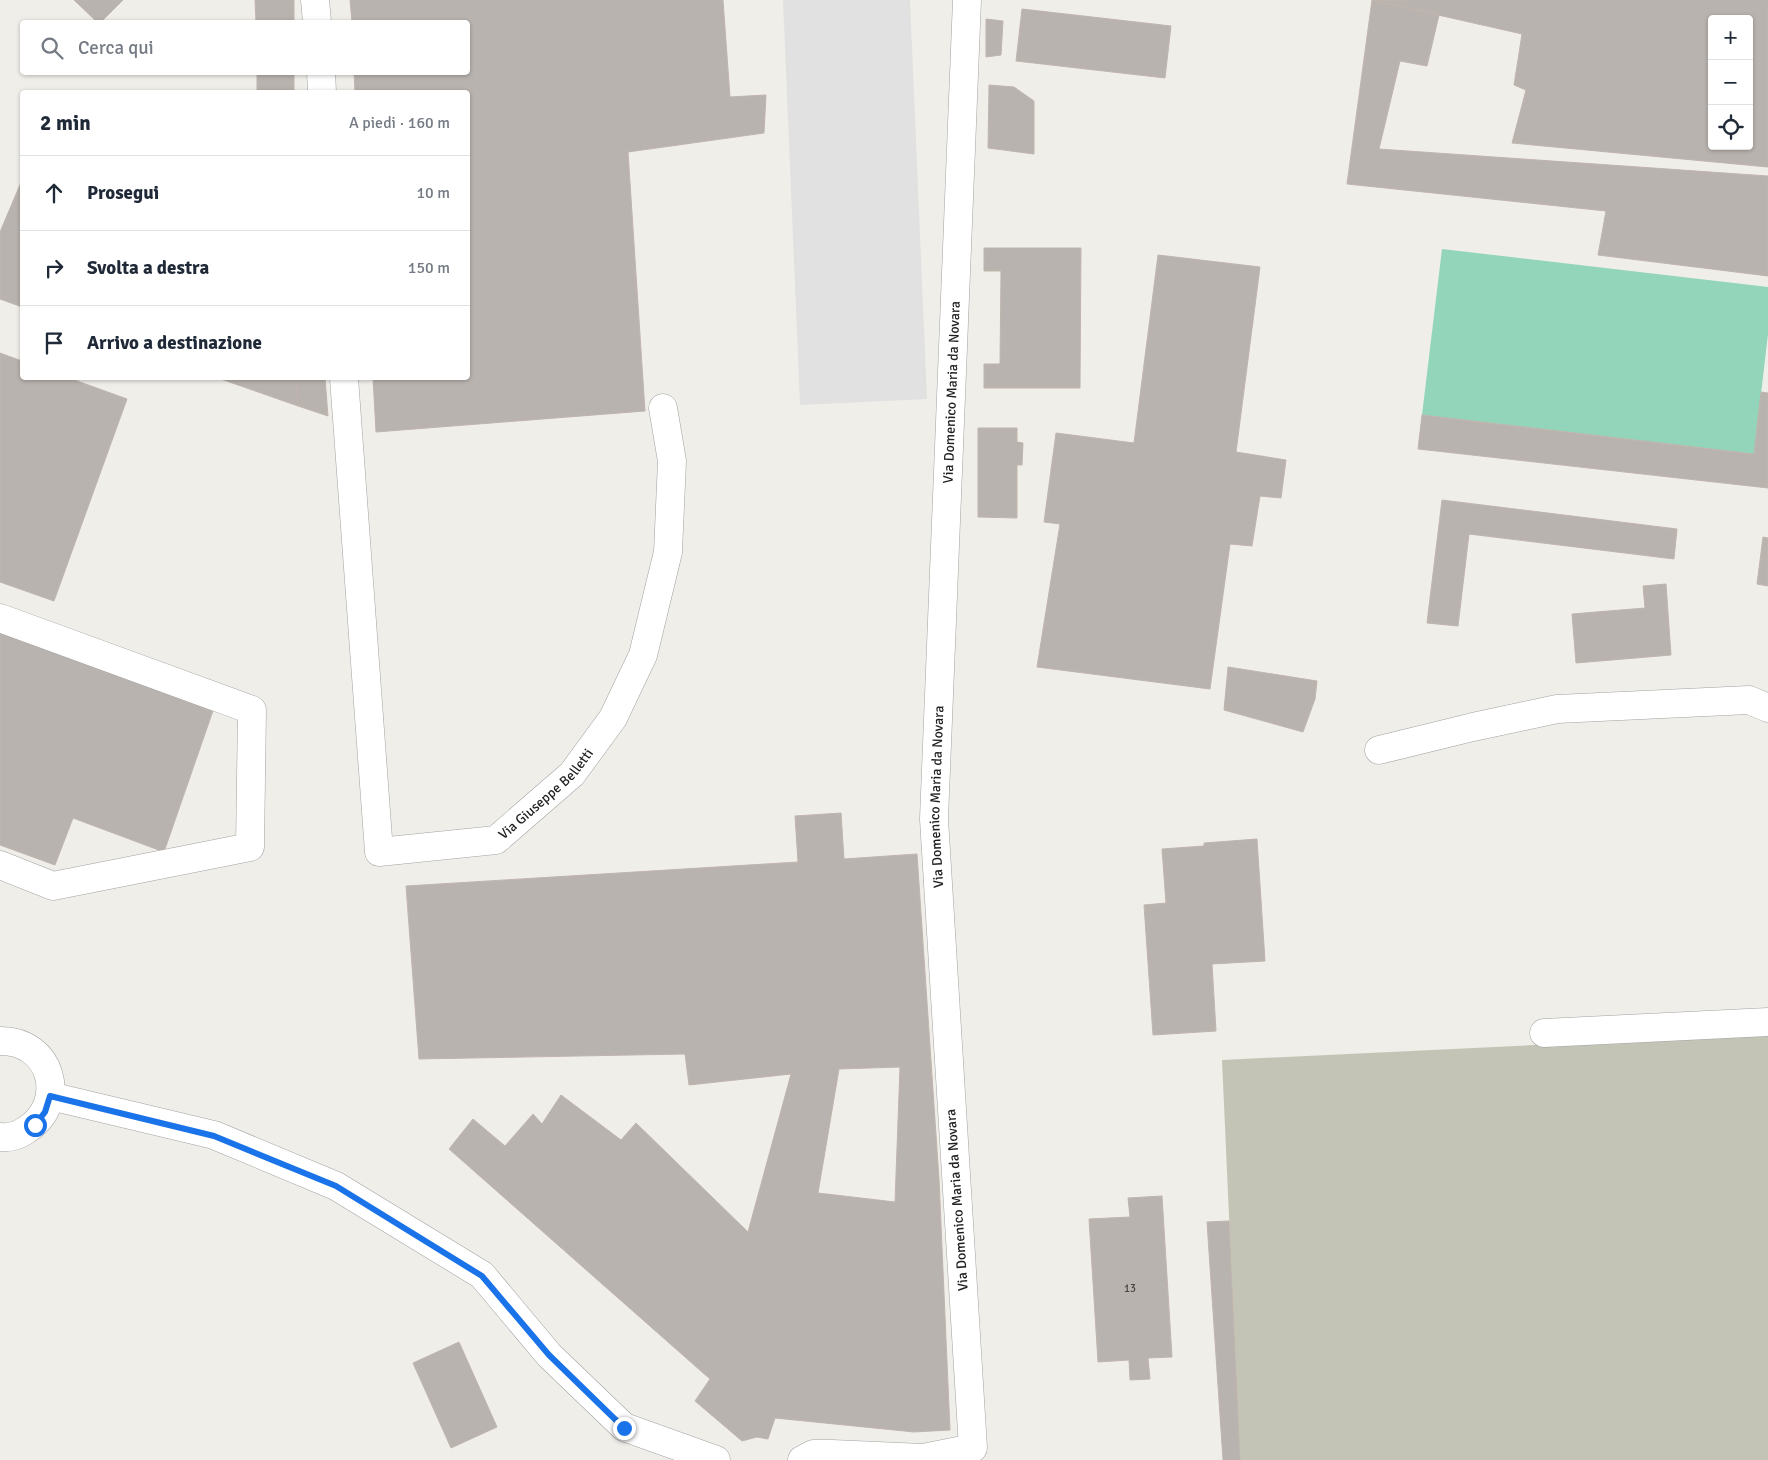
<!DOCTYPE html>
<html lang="it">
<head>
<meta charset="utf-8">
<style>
	:root { --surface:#fff; --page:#f2f2f3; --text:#1f2937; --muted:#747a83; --line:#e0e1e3 }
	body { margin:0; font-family:Signika,sans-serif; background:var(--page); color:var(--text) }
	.controls { position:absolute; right:15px; top:15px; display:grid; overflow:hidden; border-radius:5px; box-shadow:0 1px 4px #0004 }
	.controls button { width:45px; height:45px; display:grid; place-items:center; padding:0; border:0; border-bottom:1px solid var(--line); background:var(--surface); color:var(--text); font:25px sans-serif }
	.stop { position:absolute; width:15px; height:15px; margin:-11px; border:4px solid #1a73e8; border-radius:50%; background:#fff }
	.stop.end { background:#1a73e8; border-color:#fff; box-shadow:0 1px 5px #0008 }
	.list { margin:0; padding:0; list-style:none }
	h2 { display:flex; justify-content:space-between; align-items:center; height:65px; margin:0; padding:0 20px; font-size:21px }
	h2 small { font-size:16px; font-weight:400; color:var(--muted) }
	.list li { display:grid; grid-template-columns:32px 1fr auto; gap:15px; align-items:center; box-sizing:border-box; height:75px; padding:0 20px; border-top:1px solid var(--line) }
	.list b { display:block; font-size:19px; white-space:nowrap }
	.list em { font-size:16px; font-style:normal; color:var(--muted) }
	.icon { flex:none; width:28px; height:28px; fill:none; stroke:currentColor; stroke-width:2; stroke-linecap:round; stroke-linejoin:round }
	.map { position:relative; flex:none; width:1768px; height:1460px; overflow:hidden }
	.search { position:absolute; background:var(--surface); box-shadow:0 1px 4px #0004; left:20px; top:20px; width:450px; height:55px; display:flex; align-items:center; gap:12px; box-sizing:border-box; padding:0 18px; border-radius:5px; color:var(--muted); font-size:19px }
	.panel { position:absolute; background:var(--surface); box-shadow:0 1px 4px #0004; left:20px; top:90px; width:450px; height:290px; border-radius:5px }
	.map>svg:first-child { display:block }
</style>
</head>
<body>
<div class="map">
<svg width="1768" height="1460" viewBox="0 0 1768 1460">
	<rect width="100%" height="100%" fill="#f0eee9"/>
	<!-- construction -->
	<path fill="#c4c4b6" d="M1768,1034V1460H1240L1222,1060Z"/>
	<!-- pitch -->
	<path fill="#92d5ba" d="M1442,249L1768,287V334L1754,454L1422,415Z"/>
	<!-- parking -->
	<path fill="#e1e1e1" d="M783,0H910L927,399L800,405Z"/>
	<!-- building -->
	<path fill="#b9b3af" stroke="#c0b5ad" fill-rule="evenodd" d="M74,0H123L101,22H97Z
		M255,0H294V22H256Z
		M350,0H723L730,97L766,95L764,133L628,152L645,411L376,432L373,378H468V92H355L354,72H468V22H352Z
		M1372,0H1768V167L1512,143L1526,90L1514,85L1522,34ZM1712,19H1749V146H1712Z
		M1372,0L1439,15L1427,66L1400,61L1379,149L1768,176V276L1598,255L1606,211L1347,184Z
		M1022,9L1171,26L1165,78L1016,61Z
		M986,19L1003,21L1001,55L986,57Z
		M257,72H294V91L257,92Z
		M989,85L1014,87L1034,101V154L988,148Z
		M22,180V307L0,299V232Z
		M984,248H1081L1080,388H984V364H1000L1001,271H984Z
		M1158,255L1260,267L1236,452L1286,460L1281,498L1260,496L1252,546L1230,544L1210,689L1037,667L1060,524L1044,522L1056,433L1134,443Z
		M0,353L22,361V378H69L127,399L54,601L0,582Z
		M218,378H296L298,406Z
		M296,378H325L328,416L298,406Z
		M1761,392L1768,393V488L1418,449L1422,415L1754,454Z
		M978,428H1017V442L1023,443L1022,465H1017V518L978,517Z
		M1442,500L1677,529L1674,559L1469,534L1458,626L1427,623Z
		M1763,537L1768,538V586L1757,584Z
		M1666,584L1671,655L1576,663L1572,614L1645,608L1643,586Z
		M0,631L215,705L164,852L73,818L55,865L0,845Z
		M1228,667L1317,681L1315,699L1303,732L1224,710Z
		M841,813L844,859L917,854L939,1179L950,1430L914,1432L775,1418L768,1439L757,1437L742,1441L695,1401L710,1379L449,1149L473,1119L505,1146L533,1114L542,1124L561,1095L621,1140L636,1123L748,1232L791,1074L689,1085L685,1054L419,1059L406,886L798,862L795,816ZM900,1067L895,1202L818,1193L839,1069Z
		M1257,839L1265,961L1212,964L1216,1031L1153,1035L1144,905L1166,903L1162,849L1204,846V843Z
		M1162,1196L1172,1357L1148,1358L1150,1379L1130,1380L1129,1360L1098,1362L1089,1219L1130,1217L1128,1198Z
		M1229,1221L1240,1460H1223L1207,1222Z
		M459,1342L497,1427L451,1448L413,1363Z"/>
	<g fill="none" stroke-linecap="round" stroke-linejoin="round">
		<!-- minor casing -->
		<g stroke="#a2a2a2" stroke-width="29">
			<g id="minor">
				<path d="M315,0L317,22"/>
				<path d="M321,72L322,92"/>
				<path id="s1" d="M344,378L379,852L496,840L572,774L613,718L643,655L668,552L672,461L663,408"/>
				<path d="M0,618L252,710L250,847L53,886L0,865"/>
				<path d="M1379,750L1473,727L1557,709L1749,700L1768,708"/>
				<path d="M1544,1033L1768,1022"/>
				<path d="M0,1041C52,1040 69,1103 26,1130C19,1135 9,1138 0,1137"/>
				<path d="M50,1096L214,1135L336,1186L482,1275L549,1355L624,1427L716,1460"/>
				<path id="s2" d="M802,1460L813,1454H832L923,1458L973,1448L934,819L967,0"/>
			</g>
		</g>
		<!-- minor -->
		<use href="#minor" stroke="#fff" stroke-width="28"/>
	</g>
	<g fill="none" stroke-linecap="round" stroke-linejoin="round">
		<!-- route -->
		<path stroke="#1a73e8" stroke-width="6" d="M35,1125L45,1112L50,1096L214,1136L336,1186L482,1276L549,1355L624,1428"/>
	</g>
	<g text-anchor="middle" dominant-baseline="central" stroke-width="5" stroke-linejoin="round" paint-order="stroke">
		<!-- number labels -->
		<g font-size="11" fill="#474644">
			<text x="1130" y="1288">13</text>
		</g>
		<!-- street labels -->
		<g font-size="14" fill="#212121" stroke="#fff">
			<text stroke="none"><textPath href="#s2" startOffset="1231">Via Domenico Maria da Novara</textPath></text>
			<text stroke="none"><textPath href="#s1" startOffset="661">Via Giuseppe Belletti</textPath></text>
			<text stroke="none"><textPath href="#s2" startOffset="826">Via Domenico Maria da Novara</textPath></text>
			<text transform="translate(957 1200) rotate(-94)">Via Domenico Maria da Novara</text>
		</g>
	</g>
</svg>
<div class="controls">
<button>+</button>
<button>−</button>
<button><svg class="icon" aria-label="locate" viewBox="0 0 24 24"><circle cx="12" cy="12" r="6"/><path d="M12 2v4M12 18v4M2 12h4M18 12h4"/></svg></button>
</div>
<div class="stop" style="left:35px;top:1125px"></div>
<div class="stop end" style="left:624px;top:1428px"></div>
<div class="search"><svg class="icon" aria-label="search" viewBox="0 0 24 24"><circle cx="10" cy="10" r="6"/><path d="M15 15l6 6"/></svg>Cerca qui</div>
<section class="panel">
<h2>2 min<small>A piedi · 160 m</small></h2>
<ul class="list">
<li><svg class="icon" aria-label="ahead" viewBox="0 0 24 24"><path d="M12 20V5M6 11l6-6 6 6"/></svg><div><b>Prosegui</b></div><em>10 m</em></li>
<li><svg class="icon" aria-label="right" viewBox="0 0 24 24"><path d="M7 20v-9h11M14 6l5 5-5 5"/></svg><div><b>Svolta a destra</b></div><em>150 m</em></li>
<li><svg class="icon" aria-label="arrive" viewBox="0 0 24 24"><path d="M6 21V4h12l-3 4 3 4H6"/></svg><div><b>Arrivo a destinazione</b></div></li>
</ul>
</section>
</div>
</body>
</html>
